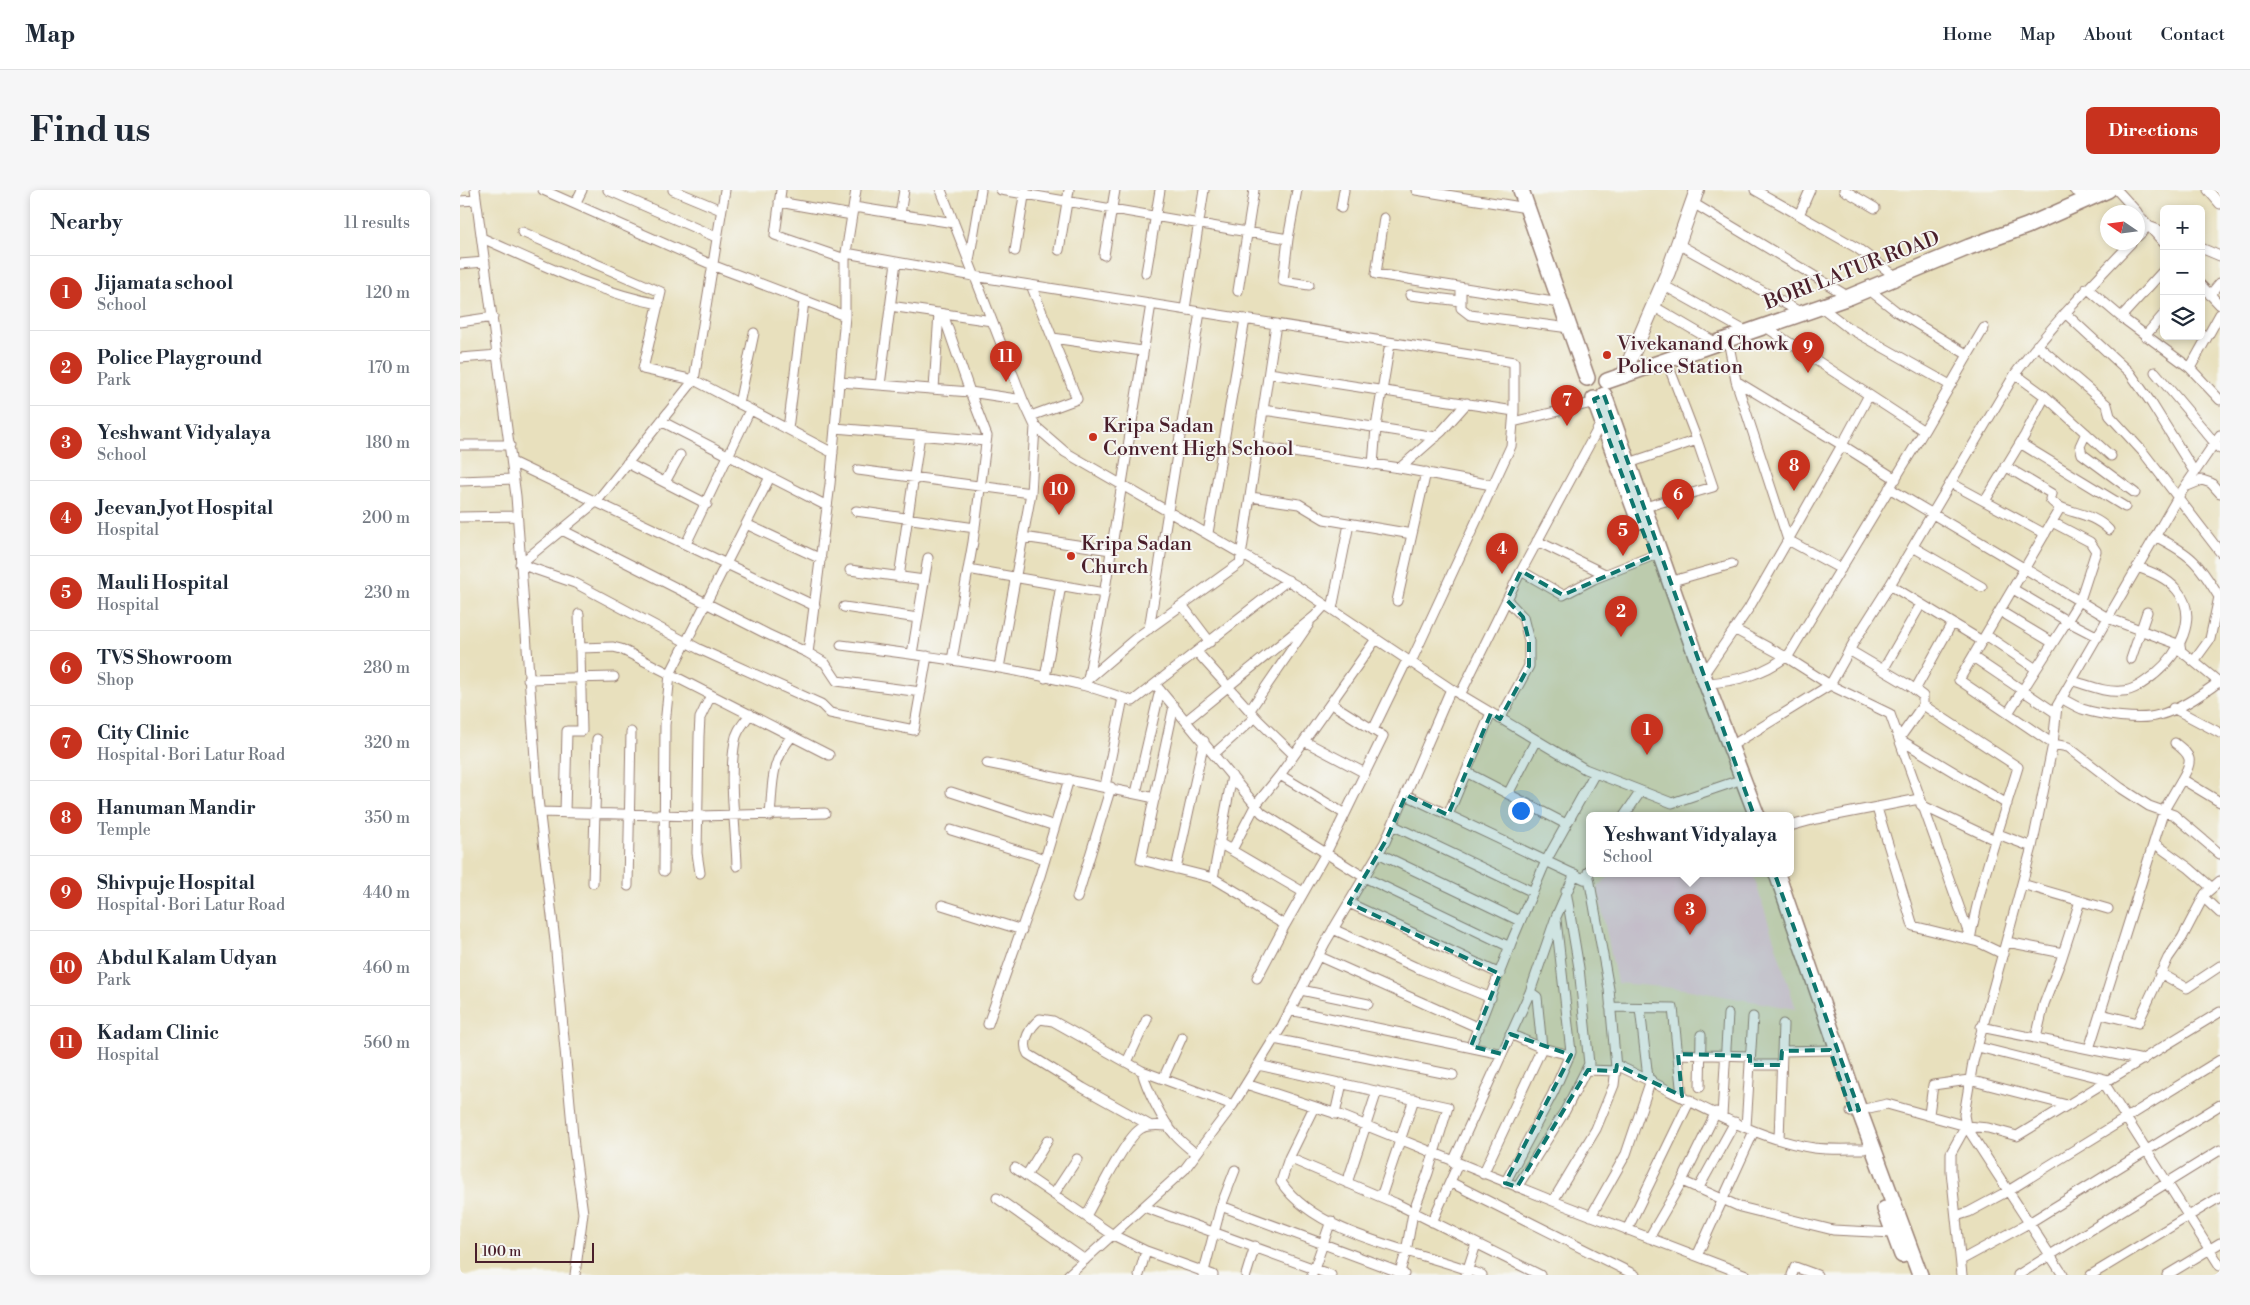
<!DOCTYPE html>
<html lang="en">
<head>
<meta charset="utf-8">
<style>
	:root { --surface:#fff; --page:#f6f6f7; --text:#1f2937; --muted:#747a83; --line:#e0e1e3; --accent:#c8321e }
	body { margin:0; font-family:"Libre Bodoni",serif; background:var(--page); color:var(--text) }
	.controls { position:absolute; right:15px; top:15px; display:grid; overflow:hidden; border-radius:8px; box-shadow:0 2px 8px #0003 }
	.controls button { width:45px; height:45px; display:grid; place-items:center; padding:0; border:0; border-bottom:1px solid var(--line); background:var(--surface); color:var(--text); font:25px sans-serif }
	.compass { position:absolute; left:1640px; top:15px; width:45px; height:45px; border-radius:50%; background:var(--surface); box-shadow:0 2px 8px #0003; rotate:283deg }
	.scale { position:absolute; left:15px; bottom:12px; width:119px; box-sizing:border-box; padding-left:5px; border:2px solid #4a1f2b; border-top:0; font-size:14px; line-height:18px; white-space:nowrap; color:#4a1f2b; -webkit-text-stroke:4px #f6f6f2; paint-order:stroke }
	.you { position:absolute; left:1060px; top:620px; width:18px; height:18px; margin:-12px; border:4px solid #fff; border-radius:50%; background:#1a73e8; box-shadow:0 0 0 8px #1a73e833 }
	.badge { display:grid; place-items:center; width:32px; height:32px; border-radius:50%; background:var(--accent); color:#fff; font-size:16px; font-weight:700 }
	.pin { position:absolute; translate:-50% -41px; filter:drop-shadow(0 1px 2px #0008) }
	.pin::after { content:''; position:absolute; top:26px; width:18px; height:15px; background:inherit; clip-path:polygon(0 0,100% 0,50% 100%) }
	.popup { position:absolute; left:1126px; top:622px; width:208px; height:65px; box-sizing:border-box; display:grid; place-content:center; border-radius:8px; background:var(--surface); filter:drop-shadow(0 1px 4px #0005); font-size:16px; white-space:nowrap; color:var(--muted) }
	.popup b { font-size:19px; color:var(--text) }
	.popup::after { content:''; position:absolute; left:50%; top:100%; margin-left:-10px; border:10px solid transparent; border-top-color:var(--surface) }
	.list { margin:0; padding:0; list-style:none }
	h2 { display:flex; justify-content:space-between; align-items:center; height:65px; margin:0; padding:0 20px; font-size:21px }
	h2 small { font-size:16px; font-weight:400; color:var(--muted) }
	.list li { display:grid; grid-template-columns:32px 1fr auto; gap:15px; align-items:center; box-sizing:border-box; height:75px; padding:0 20px; border-top:1px solid var(--line) }
	.list b { display:block; font-size:19px; white-space:nowrap }
	.list p { margin:0; font-size:16px; white-space:nowrap; color:var(--muted) }
	.list em { font-size:16px; font-style:normal; color:var(--muted) }
	.icon { flex:none; width:28px; height:28px; fill:none; stroke:currentColor; stroke-width:2; stroke-linecap:round; stroke-linejoin:round }
	.map { position:relative; flex:none; width:1760px; height:1085px; overflow:hidden; border-radius:8px }
	header { display:flex; align-items:center; gap:30px; box-sizing:border-box; height:70px; padding:0 25px; background:var(--surface); border-bottom:1px solid var(--line) }
	header strong { font-size:24px }
	nav { display:flex; gap:28px; margin-inline-start:auto; font-size:18px }
	.intro { display:flex; align-items:center; justify-content:space-between; box-sizing:border-box; height:120px; padding:0 30px }
	h1 { margin:0; font-size:35px }
	.button { padding:12px 22px; border-radius:8px; background:var(--accent); color:#fff; font-size:18px; font-weight:700 }
	main { display:flex; gap:30px; padding:0 30px }
	aside { flex:1; background:var(--surface); border-radius:8px; box-shadow:0 2px 8px #0003 }
	.map>svg:first-child { display:block }
</style>
</head>
<body>
<header>
<strong>Map</strong>
<nav><a>Home</a><a>Map</a><a>About</a><a>Contact</a></nav>
</header>
<div class="intro"><h1>Find us</h1><a class="button">Directions</a></div>
<main>
<aside>
<h2>Nearby<small>11 results</small></h2>
<ul class="list">
<li><span class="badge">1</span><div><b>Jijamata school</b><p>School</p></div><em>120 m</em></li>
<li><span class="badge">2</span><div><b>Police Playground</b><p>Park</p></div><em>170 m</em></li>
<li><span class="badge">3</span><div><b>Yeshwant Vidyalaya</b><p>School</p></div><em>180 m</em></li>
<li><span class="badge">4</span><div><b>Jeevan Jyot Hospital</b><p>Hospital</p></div><em>200 m</em></li>
<li><span class="badge">5</span><div><b>Mauli Hospital</b><p>Hospital</p></div><em>230 m</em></li>
<li><span class="badge">6</span><div><b>TVS Showroom</b><p>Shop</p></div><em>280 m</em></li>
<li><span class="badge">7</span><div><b>City Clinic</b><p>Hospital · Bori Latur Road</p></div><em>320 m</em></li>
<li><span class="badge">8</span><div><b>Hanuman Mandir</b><p>Temple</p></div><em>350 m</em></li>
<li><span class="badge">9</span><div><b>Shivpuje Hospital</b><p>Hospital · Bori Latur Road</p></div><em>440 m</em></li>
<li><span class="badge">10</span><div><b>Abdul Kalam Udyan</b><p>Park</p></div><em>460 m</em></li>
<li><span class="badge">11</span><div><b>Kadam Clinic</b><p>Hospital</p></div><em>560 m</em></li>
</ul>
</aside>
<div class="map">
<svg width="1760" height="1085" viewBox="0 0 1760 1085">
	<rect width="100%" height="100%" fill="#f6f6f2"/>
	<filter id="ink" filterUnits="userSpaceOnUse"><feTurbulence type="fractalNoise" baseFrequency=".02" numOctaves="2"/><feDisplacementMap in="SourceGraphic" scale="10" xChannelSelector="R" yChannelSelector="G"/><feConvolveMatrix kernelMatrix="1 2 1 2 8 2 1 2 1" color-interpolation-filters="sRGB"/></filter>
	<filter id="wash" filterUnits="userSpaceOnUse"><feTurbulence type="fractalNoise" baseFrequency=".0096" numOctaves="4" result="noise"/><feDisplacementMap in="SourceGraphic" scale="20" xChannelSelector="R" yChannelSelector="G"/><feGaussianBlur stdDeviation="1.12" result="paint"/><feColorMatrix in="noise" values="0 0 0 0 0 0 0 0 0 0 0 0 0 0 0 0 0 1.4 0 .05"/><feComposite in="paint" operator="in"/></filter>
	<g filter="url(#wash)">
		<rect width="100%" height="100%" fill="#e8e0bd"/>
		<!-- built -->
		<path fill="#f2cfe0" d="M1152,684H1293L1336,819L1224,799L1157,793L1137,697Z"/>
	</g>
	<g filter="url(#ink)">
		<g fill="none" stroke-linecap="round" stroke-linejoin="round">
			<!-- minor casing -->
			<g stroke="#998074" stroke-width="11">
				<path id="minor" d="M15,0L56,306L78,609L95,751L114,957L123,1023L115,1085
					M83,0L257,77L385,126L370,294L348,463L307,444L102,340
					M148,0L256,47
					M213,0L261,20
					M321,0L315,45L385,69
					M481,0L563,210L575,236L605,262L837,396L991,499L1125,579L1212,613L1274,592
					M541,0L828,49
					M837,0L828,49L823,91L849,95
					M956,0L1067,18
					M1295,0L1397,58L1438,88
					M1384,0L1415,18
					M1614,0L1631,9
					M1657,0L1677,22
					M1748,0L1760,14
					M0,11L16,10
					M319,12L392,25
					M1233,13L1389,107
					M115,14L122,0
					M394,17L494,33
					M881,18L884,0
					M440,24L444,0
					M1678,24L1704,53
					M1339,25L1350,0
					M924,28L916,84L1100,113
					M62,42L201,102L183,179L234,190L373,263
					M1678,46L1688,36L1704,42
					M22,48C79,73 136,102 199,114
					M1218,54L1340,122
					M1741,58L1760,66
					M599,60L609,0
					M555,61L565,0
					M386,63L514,86L1054,172V221L809,183
					M644,65L655,0
					M509,71L521,0
					M0,74L25,72
					M686,83L700,0
					M571,95L617,209L571,226
					M1203,95L1287,142
					M1741,95L1760,115
					M1001,98V118L1010,125L1109,138
					M1627,98L1661,127L1730,178L1760,210
					M1408,99L1436,121L1508,165L1464,241
					M778,101L794,0
					M950,105L1001,111
					M1750,105L1760,93
					M430,116L532,131
					M1193,116L1258,154
					M1360,116L1387,137L1490,195
					M725,119L744,0
					M1605,123L1670,183L1692,214L1735,283
					M483,124L510,202L527,246L513,352L492,470
					M385,126V69L396,0
					M1661,127L1704,80
					M0,132L33,127
					M1685,146L1704,124
					M593,148L682,161
					M1577,155L1647,215L1650,226L1683,262L1760,362
					M1508,165L1524,138
					M0,168L38,165
					M1730,178L1760,124
					M1695,182L1760,259
					M1555,184L1585,206L1651,266
					M1276,191L1382,255L1328,350L1381,379
					M380,192L510,202L563,210
					M420,195L436,72
					M474,199L479,123
					M1409,205L1382,255L1436,289
					M279,214L294,143
					M804,220L976,247
					M201,231L367,316
					M1053,232L1136,212
					M375,238L526,251
					M328,239L344,111
					M1626,243L1620,256L1622,264L1675,303
					M1560,253L1665,317
					M0,255H50
					M799,257L940,278L982,241L1007,213
					M52,272L355,416
					M167,273L247,314
					M1169,273L1237,250L1207,172
					M913,275L916,237L930,153
					M1545,276L1592,304L1590,309C1602,325 1629,319 1649,340
					M940,278L1032,295
					M398,280L571,303
					M0,291L54,289
					M205,292L220,265
					M1491,293L1585,344
					M1725,297L1742,290L1751,293L1760,303
					M1429,298L1648,428L1720,455L1721,461L1760,493
					M791,307L839,314L864,329L952,344
					M1525,311L1565,245L1585,206
					M1185,317L1253,297L1237,250
					M1600,318L1499,490L1593,554L1608,557L1661,598L1689,616L1714,625L1760,664
					M396,321L515,338
					M0,327L57,326
					M1592,332L1630,352L1636,361L1620,410L1607,431L1638,447
					M286,334L361,369
					M748,343L785,129
					M1695,346C1732,365 1738,372 1759,407L1760,406
					M563,347L651,360
					M1077,351L1145,384
					M226,354L290,220
					M1453,357L1522,397
					M60,374L115,393L239,459L361,514L370,523L454,540L467,466
					M60,374L137,311L234,190L265,0
					M508,379L644,403
					M390,380L464,390
					M1061,381L1103,405L1134,389L1192,366
					M439,387L460,245
					M1209,392L1272,374
					M1430,395L1522,451
					M937,411L966,282
					M722,415L750,452
					M384,417L458,428
					M872,419L889,334
					M1540,421L1593,453
					M689,439L740,122
					M1274,439L1326,467L1370,495L1430,524L1439,549L1463,515L1558,577C1541,634 1520,691 1510,750
					M1526,445L1576,479
					M381,455C461,465 543,476 622,495C639,499 656,506 673,511L828,390
					M120,458L153,457L161,459L369,565
					M1389,460L1450,496L1463,506V515
					M737,462L798,530L833,564
					M348,463L365,473L377,491L461,502
					M452,464L468,368
					M1513,467L1596,523
					M1671,469L1687,422
					M1734,471L1750,449L1759,407
					M951,472L1051,256L1054,221
					M539,478L571,303L575,236
					M1423,480L1461,414
					M1243,485L1289,418L1328,350L1276,191L1268,150
					M585,488L601,395
					M68,489L154,487
					M628,489L645,399L691,114
					M1613,491C1628,495 1645,503 1662,501C1674,501 1686,491 1695,484C1718,465 1740,427 1717,400C1707,388 1692,382 1677,377
					M1246,493C1275,492 1309,483 1330,463L1464,241L1304,136
					M695,494L802,623L904,687L1050,757
					M621,495L676,448L780,373L816,134
					M1455,500L1492,433
					M1000,505L1058,387L1142,231
					M1601,508C1608,512 1615,516 1622,519C1640,525 1681,531 1699,525C1719,520 1744,503 1760,491
					M714,516L681,670L753,688
					M1713,518L1760,543
					M790,520L849,434
					M1548,523L1607,431L1553,399
					M1040,529L1069,476V451L1063,427L1047,410
					M727,530L855,426L865,415
					M913,540L947,470
					M1439,549L1510,747
					M1439,549L1547,614
					M844,551L905,583
					M1715,553C1732,566 1733,570 1722,589
					M1271,556L1370,495L1394,452L1430,395L1555,184C1590,137 1631,95 1672,52
					M754,564L795,527
					M527,573L695,608
					M1006,582L1106,634
					M820,585L885,624
					M772,586L753,688L785,707L790,714L825,735L866,663L923,546L872,514
					M645,596L663,508
					M491,602L595,636
					M676,603L700,500
					M1048,604L1076,550
					M946,605L1124,689L1130,680
					M1461,615L1535,650
					M1417,618L1453,736L1518,752L1543,764
					M80,622L238,626L365,623
					M105,623L107,541H122L119,424
					M988,625L1031,523
					M310,626C313,593 310,573 332,546
					M1164,626L1181,601
					M932,635L1073,702
					M1330,636L1356,629L1459,609
					M491,640L585,669
					M1538,644L1572,657
					M759,653L843,702
					M1694,653L1729,678L1752,698
					M772,660L795,616L820,585L916,449
					M918,663L1060,731
					M277,676C276,637 268,590 275,551C276,541 284,533 290,524
					M716,679L744,551
					M204,681L205,535L210,484L310,287
					M240,683L237,663L239,546L240,528L251,505
					M133,693L137,549
					M1562,694L1648,719
					M168,696L171,542
					M1743,707L1760,723
					M617,708L651,597
					M889,713L1040,784
					M482,715L562,740
					M873,739L955,777L1031,808
					M1547,752L1603,763
					M858,766L1019,838
					M1700,783L1727,798L1760,776
					M797,788L825,735
					M841,800L908,814
					M1150,817L1213,818L1222,906
					M1180,818L1188,888
					M830,820L1042,864
					M1641,824L1678,833L1708,768L1722,748L1745,704L1760,691
					M528,834L580,686L609,589
					M1521,837L1683,870
					M1050,844L1082,858L1110,865
					M1576,848L1584,814L1601,770L1620,711
					M814,849L993,885
					M1011,856L1051,753L1086,671L1135,583
					M1518,857L1649,890
					M1629,859L1704,620L1722,589L1760,612
					M1322,861L1370,860
					M1218,864L1290,866
					M667,872L687,829
					M798,875L988,917L968,983L953,1023L946,1062L939,1085
					M1156,875C1218,902 1287,948 1354,958C1370,960 1388,959 1404,959
					M1290,875H1321
					M1128,880L1156,881
					M682,881C686,898 703,932 715,945C721,952 729,958 736,964
					M703,889L722,847
					M1644,893L1760,1076
					M786,894L880,925L1093,1011L1286,1085
					M1240,897L1241,845
					M854,917L829,968L935,1013L1080,1085
					M1391,922L1427,914L1506,936L1528,938L1557,946L1760,822
					M875,924L882,893
					M1469,924L1473,895L1509,890L1607,915
					M1262,926L1268,824
					M691,936L623,898L568,864C561,852 570,837 580,829L593,831L682,881L773,915
					M1506,936L1603,1085
					M1286,937L1293,827
					M1319,949L1323,834
					M829,968L821,992C858,1048 963,1061 1022,1085
					M993,972L1070,802L1096,727L1115,684
					M555,978L653,1045L686,1061
					M1023,984L1082,858L1077,807L1070,802
					M566,986L588,950
					M1222,991L1280,1017L1373,1040L1433,1043
					M990,992L1175,1085
					M887,993L917,901
					M1045,993L1093,903L1111,862L1096,730
					M1057,997L1105,921L1129,874L1119,778L1106,701
					M1238,999L1275,932
					M594,1004L617,969
					M921,1007L954,909
					M537,1008L625,1070
					M1093,1011L1136,939L1154,895L1156,878L1149,799L1128,682
					M761,1016L944,1084
					M684,1017L871,1085
					M626,1026C636,1009 667,944 682,938C690,934 700,936 709,936
					M1131,1026L1166,964L1191,890
					M1496,1026L1509,1022L1548,1001L1760,870
					M972,1032L998,974
					M1167,1040L1230,910
					M1189,1048L1222,991L1256,922
					M1237,1066L1294,941
					M1501,1070L1569,1033L1760,915
					M608,1085L724,980L773,915L822,836L865,753L925,652L991,499
					M679,1085L686,1061L753,1085
					M743,1085L761,1016L775,980
					M786,1085L795,1056
					M852,1085L871,1031
					M1006,1085L1016,1054
					M1332,1085L1335,1077L1357,1085
					M1502,1085L1491,981V963L1506,936L1504,925L1513,872L1572,657L1593,554L1597,516L1718,307L1760,245
					M1558,1085L1760,960
					M1631,1085L1760,1007
					M1707,1085L1760,1053"/>
			</g>
			<!-- secondary casing -->
			<g stroke="#998074" stroke-width="16">
				<path id="secondary" d="M1163,186L1208,82L1237,0"/>
			</g>
			<!-- primary casing -->
			<g stroke="#998074" stroke-width="18">
				<path id="primary" d="M1061,0L1127,188
					M1147,191L1389,107L1509,57L1567,36L1648,0
					M1144,205L1243,485L1297,626
					M1134,209L1179,331
					M1317,684L1399,920L1460,1085
					M1425,1019L1442,1065"/>
			</g>
			<!-- minor -->
			<use href="#minor" stroke="#fff" stroke-width="9"/>
			<!-- secondary -->
			<use href="#secondary" stroke="#fff" stroke-width="14"/>
			<!-- primary -->
			<use href="#primary" stroke="#fff" stroke-width="15"/>
		</g>
	</g>
	<!-- marked area -->
	<path fill="#0f766e" fill-opacity="0.2" stroke="#0f766e" stroke-width="4" stroke-dasharray="10 6" stroke-linejoin="round" d="M1144,205L1399,920L1391,922L1370,860L1322,861L1321,875H1290V866L1218,864L1222,906L1157,875L1156,881L1128,880L1057,997L1045,993L1111,865L1050,844L1042,864L1011,856L1040,784L889,713L925,652L946,605L988,625L1031,523L1040,529L1069,476V451L1063,427L1047,410L1061,381L1103,405L1192,366L1134,209Z"/>
	<!-- markers -->
	<g fill="#c8321e" stroke="#f6f6f2" stroke-width="2">
		<circle cx="1147" cy="165" r="5"/>
		<circle cx="633" cy="247" r="5"/>
		<circle cx="611" cy="366" r="5"/>
	</g>
	<g text-anchor="middle" dominant-baseline="central" stroke-width="4" stroke-linejoin="round" paint-order="stroke">
		<!-- street labels -->
		<g font-size="20" fill="#4a1f2b" stroke="#f6f6f2">
			<text transform="translate(1392 81) rotate(-21)">BORI LATUR ROAD</text>
		</g>
		<!-- poi labels -->
		<g font-size="20" fill="#4a1f2b" stroke="#f6f6f2" text-anchor="start">
			<text x="1157" y="154">Vivekanand Chowk<tspan x="1157" dy="23">Police Station</tspan></text>
			<text x="643" y="236">Kripa Sadan<tspan x="643" dy="23">Convent High School</tspan></text>
			<text x="621" y="354">Kripa Sadan<tspan x="621" dy="23">Church</tspan></text>
		</g>
	</g>
</svg>
<div class="controls">
<button>+</button>
<button>−</button>
<button><svg class="icon" aria-label="layers" viewBox="0 0 24 24"><path d="M12 4l9 5-9 5-9-5zM3 14l9 5 9-5"/></svg></button>
</div>
<svg class="compass" viewBox="-18 -18 36 36"><path d="M0-13l5 13h-10z" fill="#e53935"/><path d="M0 13l5-13h-10z" fill="#747a83"/></svg>
<div class="scale">100 m</div>
<div class="you"></div>
<div class="pin badge" style="left:1187px;top:565px">1</div>
<div class="pin badge" style="left:1161px;top:447px">2</div>
<div class="pin badge" style="left:1230px;top:745px">3</div>
<div class="popup"><b>Yeshwant Vidyalaya</b>School</div>
<div class="pin badge" style="left:1042px;top:384px">4</div>
<div class="pin badge" style="left:1163px;top:366px">5</div>
<div class="pin badge" style="left:1218px;top:330px">6</div>
<div class="pin badge" style="left:1107px;top:236px">7</div>
<div class="pin badge" style="left:1334px;top:301px">8</div>
<div class="pin badge" style="left:1348px;top:183px">9</div>
<div class="pin badge" style="left:599px;top:325px">10</div>
<div class="pin badge" style="left:546px;top:192px">11</div>
</div>
</main>
</body>
</html>
